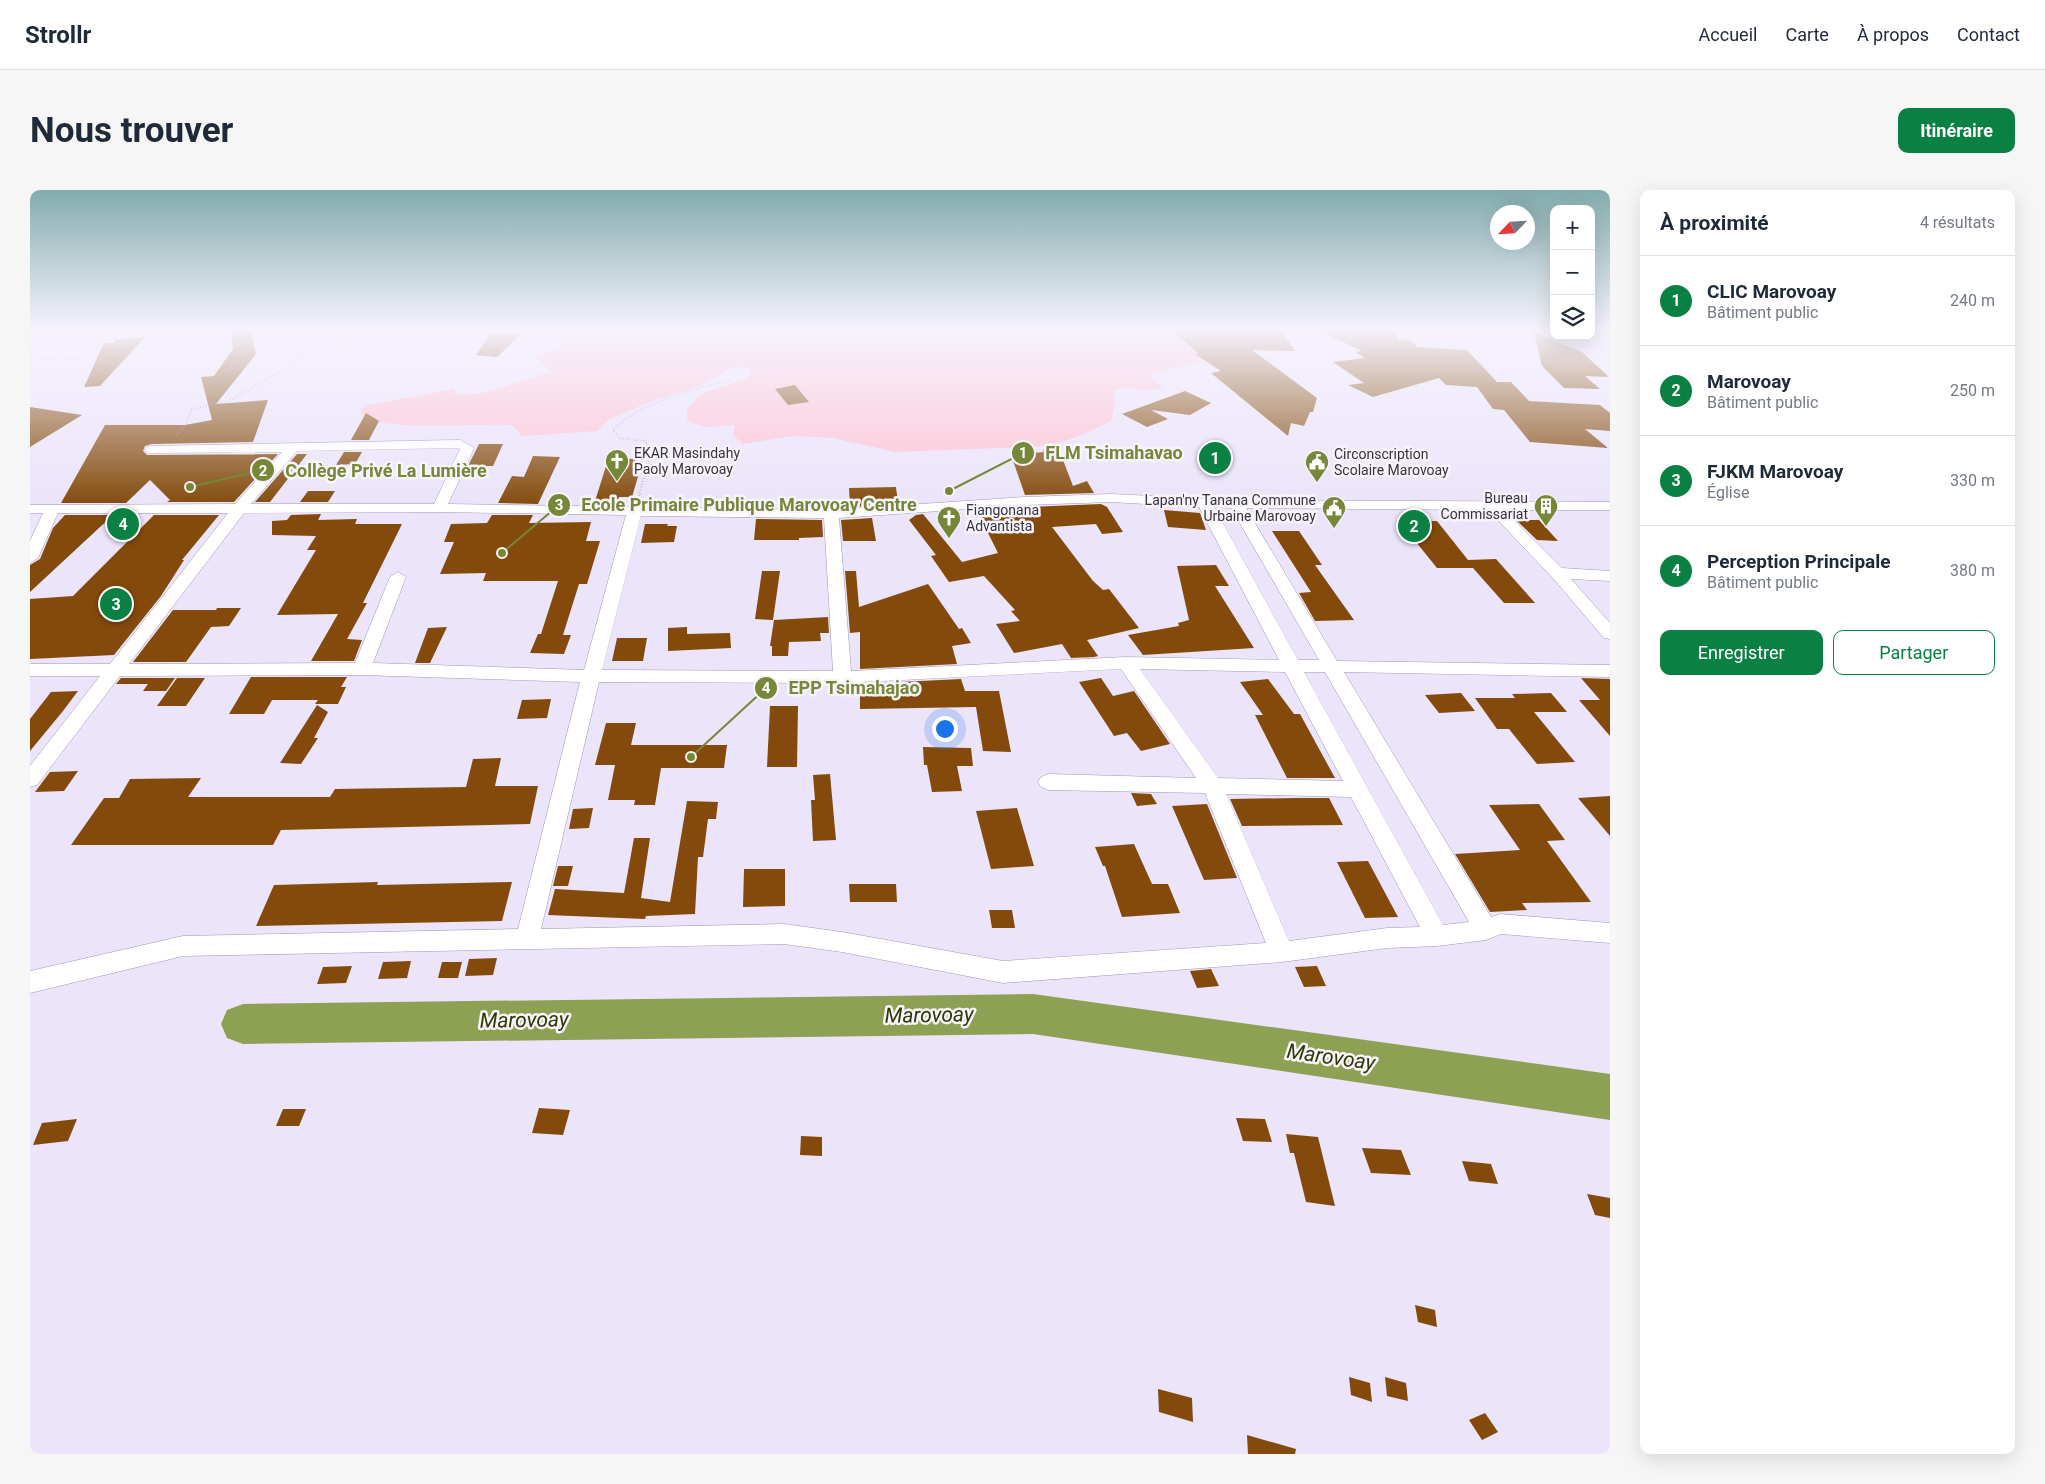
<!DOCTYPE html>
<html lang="fr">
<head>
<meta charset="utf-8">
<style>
	:root { --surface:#fff; --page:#f6f6f7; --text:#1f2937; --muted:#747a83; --line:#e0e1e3; --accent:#0b8043 }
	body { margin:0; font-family:Roboto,sans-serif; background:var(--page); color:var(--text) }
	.controls { position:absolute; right:15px; top:15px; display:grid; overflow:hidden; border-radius:10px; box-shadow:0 5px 20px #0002 }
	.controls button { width:45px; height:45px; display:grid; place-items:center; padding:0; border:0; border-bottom:1px solid var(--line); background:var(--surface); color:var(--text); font:25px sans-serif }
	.compass { position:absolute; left:1460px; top:15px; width:45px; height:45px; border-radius:50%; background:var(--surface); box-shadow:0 5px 20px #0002; rotate:245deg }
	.you { position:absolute; left:914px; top:538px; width:18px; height:18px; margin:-12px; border:4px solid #fff; border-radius:50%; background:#1a73e8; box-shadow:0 0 0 8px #1a73e833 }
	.badge { display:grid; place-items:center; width:32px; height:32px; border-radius:50%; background:var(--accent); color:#fff; font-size:16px; font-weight:700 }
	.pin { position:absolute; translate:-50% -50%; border:2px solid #fff; box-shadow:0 1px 5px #0006 }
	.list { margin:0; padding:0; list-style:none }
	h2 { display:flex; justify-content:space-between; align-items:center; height:65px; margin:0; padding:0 20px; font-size:21px }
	h2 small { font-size:16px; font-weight:400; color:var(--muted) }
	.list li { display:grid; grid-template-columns:32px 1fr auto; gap:15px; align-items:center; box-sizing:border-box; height:90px; padding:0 20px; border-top:1px solid var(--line) }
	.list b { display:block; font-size:19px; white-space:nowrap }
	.list p { margin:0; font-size:16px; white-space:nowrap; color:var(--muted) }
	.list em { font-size:16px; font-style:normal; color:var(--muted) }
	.actions { display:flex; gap:10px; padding:15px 20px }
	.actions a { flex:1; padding:11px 0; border:1px solid var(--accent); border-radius:10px; text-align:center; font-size:18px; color:var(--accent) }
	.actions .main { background:var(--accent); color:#fff }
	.icon { flex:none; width:28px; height:28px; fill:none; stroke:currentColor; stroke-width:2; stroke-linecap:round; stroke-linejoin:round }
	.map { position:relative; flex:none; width:1580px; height:1264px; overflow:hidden; border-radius:10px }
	header { display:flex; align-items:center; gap:30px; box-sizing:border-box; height:70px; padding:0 25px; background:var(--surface); border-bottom:1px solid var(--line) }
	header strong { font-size:24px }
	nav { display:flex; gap:28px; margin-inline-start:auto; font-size:18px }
	.intro { display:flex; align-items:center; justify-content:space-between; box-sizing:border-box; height:120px; padding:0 30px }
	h1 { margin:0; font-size:35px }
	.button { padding:12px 22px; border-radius:10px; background:var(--accent); color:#fff; font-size:18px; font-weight:700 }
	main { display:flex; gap:30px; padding:0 30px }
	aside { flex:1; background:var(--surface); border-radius:10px; box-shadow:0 5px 20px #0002 }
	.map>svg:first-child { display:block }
</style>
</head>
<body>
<header>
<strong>Strollr</strong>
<nav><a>Accueil</a><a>Carte</a><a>À propos</a><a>Contact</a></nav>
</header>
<div class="intro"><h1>Nous trouver</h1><a class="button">Itinéraire</a></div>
<main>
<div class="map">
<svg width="1580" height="1264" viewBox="0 0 1580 1264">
	<rect width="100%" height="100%" fill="#ebe4fa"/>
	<!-- green -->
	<path fill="#ffc1d2" d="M552,139H1158L1189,164L1173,171L1118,185L1133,198L1113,201L1096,197L1084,201L1085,213L1081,231L1057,243L1020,256L866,262L803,248L763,246L713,254L703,245L705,235L675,237L657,231V219L670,204L716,189L722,180L712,177L697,180L671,195L620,212L580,229L567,241L492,246L482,235C433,233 381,241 335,229L330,221L338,215L424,199L425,205L453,203L521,182L504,165C523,160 540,155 552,139Z"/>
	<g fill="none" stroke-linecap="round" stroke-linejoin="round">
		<!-- river -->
		<path fill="#8da054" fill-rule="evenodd" d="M1003,804L1580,884V930L1003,844L213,854L197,848L191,834L197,820L213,814Z"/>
	</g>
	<!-- building -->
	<path fill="#834a0c" d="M200,139H220L226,164L186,214L238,210L223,252L122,254L115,256L113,261L117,265L248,264L204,312H137L140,310L120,290L96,313H31L75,235H155L182,230L171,187L184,186L203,159Z
		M1141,139H1250L1265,161L1222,160L1287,208L1283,222H1280L1274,236L1261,233L1258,246L1181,183L1191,181L1165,164H1169Z
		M1286,139H1366L1368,149L1381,150L1387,157L1437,160L1467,192H1481L1499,211L1570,215L1580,223V241L1555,239L1578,258L1500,252L1474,220L1463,219L1447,197L1416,195L1409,188L1343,207L1318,195L1334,193L1303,172L1335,168L1325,162L1332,161Z
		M1504,142L1552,162L1579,187L1555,186L1570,199L1534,198L1512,176Z
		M461,143L491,144L467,167L446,165Z
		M115,147L70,196L54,197L74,153H84L85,150Z
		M765,195L779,212L758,215L745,199Z
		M1155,201L1181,213L1160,225L1121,220L1138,229L1117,237L1092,224Z
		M0,217L52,225L0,257Z
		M336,223L349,231L339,250H321Z
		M449,254H473L463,276H438Z
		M1028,257L1043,296L1057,291L1064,303L995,305L981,265L1014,262L1013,260Z
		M314,262H332L325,274L306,275Z
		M267,264H277L240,312H225Z
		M503,266L530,267L508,314L468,313L482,286L494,287Z
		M588,268L604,269L612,273L602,307H589L587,311H565L577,273Z
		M866,297L868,314L820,317L819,298Z
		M278,301H305L298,312H270Z
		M1071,314L1077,317L1093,342L1072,344L1066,334L1022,337L1063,391L1073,400L1079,399L1109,438L1057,450L1068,466L1064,467L1041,468L1032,454L984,463L966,434L990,431L981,421L985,420L954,386L919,392L901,366L906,365L879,330L886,325L893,324L932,372L968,363L949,325L1001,321L999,317Z
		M1134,320L1170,323L1176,340L1138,337Z
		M291,324L288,330L327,329L325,334H372L333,413H337L317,449L332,450L324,471H281L308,424L247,425L286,360H277L286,346L242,345V331L257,330L261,325Z
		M35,325H83L0,402V375L10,369L23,338Z
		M124,325H189L152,370H154L131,406L84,465L0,469V409L43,406Z
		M462,325H503L499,333L561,332L556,351H570L557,394H549L533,445H541L534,464L500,463L508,444H511L528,391H453L456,383L410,384L424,352H414L421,334L457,333Z
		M842,328L846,351H813L811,330Z
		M726,329L792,330L793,347L769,348V350H724Z
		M1486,330H1509L1528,351L1507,350Z
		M1369,331H1407L1438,370L1466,369L1505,413H1474L1443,378H1407Z
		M615,334H638L637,336H647L644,352L611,353Z
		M1242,341H1269L1292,375H1285L1324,430L1285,431L1269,403L1281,402Z
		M1186,375L1199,396H1185L1224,458L1113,465L1098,445L1149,436L1148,433L1159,430L1147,376Z
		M732,381H750L743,430L725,429Z
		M815,381H826L829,417L898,394L929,439L932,438L941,453L922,456L927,474L830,479V442L820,443Z
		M187,418H211L199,436L181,437L156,472H103L143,420H186Z
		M798,427L799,443H790L791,451L759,452L758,466H742V456H740L744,430Z
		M417,437L400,473H385L398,438Z
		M657,437V444L700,443L701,458L638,461V438Z
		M587,448H617L613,471H582Z
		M221,487H317L311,497H316L308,514H285L288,510H242L234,524H199Z
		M91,488H145L136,501H113L118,494H86Z
		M147,488H175L156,516H127Z
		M1071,488L1083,506L1104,501L1140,554L1111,561L1097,543L1084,546L1049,492Z
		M1551,488L1580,489V546L1549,510H1570Z
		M931,489L935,501H969L981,562L953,561L946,517L830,519V494Z
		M1238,489L1264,524H1270L1305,588H1257L1225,525H1233L1210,492Z
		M48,501L33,521L0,561V529L21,502Z
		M1431,503L1445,521L1409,523L1395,505Z
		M1521,503L1537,522H1504L1545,572L1507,574L1479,539H1467L1445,508H1485L1482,504Z
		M521,509L517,528L487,529L492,510Z
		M287,515L298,522L284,548H288L271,574L250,573Z
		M740,516H768L767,577H737Z
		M576,533H606L601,555H697L694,578H631L625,615H604L605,610H578L585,575H565Z
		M893,557L941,558L943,576H927L932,601L902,602L897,575H894Z
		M471,568L465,596H508L500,634L251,640L243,655H41L74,608H89L100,589L171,588L158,607H300L305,599L436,597L443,569Z
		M48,581L34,601L5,602L20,582Z
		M800,584L806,650L783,651L781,610H785L783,585Z
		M1101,603L1121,604L1127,614L1107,616Z
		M1580,606V646L1548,608Z
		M1267,608H1299L1313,635L1212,636L1200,609Z
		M657,611L688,612L686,629H678L673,667H668L665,724L616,726L615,729L518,725L525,699L594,703L604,648H620L611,708L640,712Z
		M1177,614L1207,688L1174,690L1142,616Z
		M1509,614L1535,650L1517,651L1561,712L1492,713L1497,720L1460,722L1425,664L1490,660L1459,615Z
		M563,618L559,638L539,639L543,619Z
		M987,618L1004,676L961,679L946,621Z
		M1104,654L1122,694H1138L1150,723L1092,727L1075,676H1073L1065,657Z
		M1338,671L1368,727L1335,728L1307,672Z
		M528,676H543L538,696H523Z
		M714,679H755V716L713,717Z
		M348,692L347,695L482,692L472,731L226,736L244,695Z
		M819,694H866L867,712H820Z
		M959,720H982L985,738H962Z
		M467,768L463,785L435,786L439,769Z
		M381,771L377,788L348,789L353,772Z
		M412,772H432L428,788H408Z
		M322,776L316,793L287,794L293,777Z
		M1287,776L1296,796L1274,797L1265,777Z
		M1181,779L1189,796L1167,798L1160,781Z
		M509,918L540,920L533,945L502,943Z
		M253,919H276L269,936H246Z
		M1206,928L1235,929L1242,952L1213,951Z
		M47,929L38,951L3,955L12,933Z
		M1256,944L1288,947L1305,1016L1276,1012L1264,963H1260Z
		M771,946L792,947V966L770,965Z
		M1332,958L1371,960L1381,985L1341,983Z
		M1432,971L1461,974L1468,994L1439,991Z
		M1557,1004L1580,1008V1028L1565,1025Z
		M1385,1115L1405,1120L1407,1137L1388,1132Z
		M1319,1187L1340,1193L1342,1212L1321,1205Z
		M1355,1187L1376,1193L1378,1211L1357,1206Z
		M1128,1199L1162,1208L1163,1232L1129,1222Z
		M1455,1223L1468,1242L1452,1250L1439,1230Z
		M1217,1245L1266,1259L1265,1264H1218Z"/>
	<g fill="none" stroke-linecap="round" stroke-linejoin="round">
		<!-- minor casing -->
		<g stroke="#a095b7" stroke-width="1">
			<path id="minor" d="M430,250L444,258L418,314L801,320L995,307L1081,304L1206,310L1580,312V320H1474L1532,378L1580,381V391L1541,389L1580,433V449L1574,448L1521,386L1458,320L1216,318L1307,471L1580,475V487L1314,482L1461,727L1470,724L1580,733V753L1471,744L1456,750L1407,756L1357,758L1252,772L973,793L812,762L754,754L153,766L0,803V781L153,746L488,739L550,492L332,485L90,486L7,595L0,597V576L70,486H0V474H80L198,323H28L8,368L0,373V351L13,323H0V315L205,314L252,262L117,263L115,260L117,257L122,256ZM427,258L430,259L404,314H221L267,261ZM1081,312L1169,317L1249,470L1096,467L821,481L809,328L995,315ZM1184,317L1201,318L1289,470H1268ZM409,322L596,325L554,480L343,473L376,387L368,382L360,387L325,473L99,474L214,323ZM611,326L794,328L803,481L572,480ZM1091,479L1166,588L1018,584L1011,587L1008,592L1011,597L1018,600L1175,603L1236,753L973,771L812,742L754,734L511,739L569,492L812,493ZM1110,479L1255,482L1313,591L1188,588ZM1274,482H1295L1439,732L1413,735ZM1196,604L1321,607L1390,737L1357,738L1259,751Z"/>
		</g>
		<!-- path-far1 -->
		<path stroke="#9993a5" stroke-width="2" stroke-dasharray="0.5 2.5" stroke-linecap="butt" d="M163,158L193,139
			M10,168H57L152,159H250L278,165
			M147,245L154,237L162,219L201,210L323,139
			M617,277L622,258L614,251L590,248L583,240C612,210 663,201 701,189"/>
		<!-- path -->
		<path stroke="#9993a5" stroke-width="2.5" stroke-dasharray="0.5 2.5" stroke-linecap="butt" d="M609,306L617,275"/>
		<!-- minor -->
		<use href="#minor" fill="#fff" fill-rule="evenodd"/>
	</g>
	<!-- sky -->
	<linearGradient id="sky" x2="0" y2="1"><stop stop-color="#83acad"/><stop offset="0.44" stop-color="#f6f3fd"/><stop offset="1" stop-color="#f6f3fd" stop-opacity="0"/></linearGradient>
	<rect width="1580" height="316" fill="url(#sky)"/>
	<!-- icons -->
	<defs>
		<g id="church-pin" transform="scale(1.25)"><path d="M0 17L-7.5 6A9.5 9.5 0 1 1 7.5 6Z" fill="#768838" stroke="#f7f4fc"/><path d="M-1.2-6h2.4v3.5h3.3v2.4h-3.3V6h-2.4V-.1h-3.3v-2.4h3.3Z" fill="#fff"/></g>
		<g id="civic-pin" transform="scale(1.25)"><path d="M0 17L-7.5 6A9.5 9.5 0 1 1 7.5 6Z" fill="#768838" stroke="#f7f4fc"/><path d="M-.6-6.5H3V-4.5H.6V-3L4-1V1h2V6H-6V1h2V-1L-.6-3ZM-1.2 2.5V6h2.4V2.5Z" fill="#fff"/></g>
		<g id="building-pin" transform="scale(1.25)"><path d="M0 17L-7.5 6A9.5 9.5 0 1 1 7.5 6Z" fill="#768838" stroke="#f7f4fc"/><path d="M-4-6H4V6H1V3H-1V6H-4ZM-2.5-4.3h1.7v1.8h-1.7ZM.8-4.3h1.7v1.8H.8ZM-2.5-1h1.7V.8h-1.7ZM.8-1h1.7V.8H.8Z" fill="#fff"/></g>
	</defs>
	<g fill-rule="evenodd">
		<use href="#church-pin" x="587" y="271"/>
		<use href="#civic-pin" x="1287" y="272"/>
		<use href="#building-pin" x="1516" y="316"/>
		<use href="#civic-pin" x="1304" y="318"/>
		<use href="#church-pin" x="919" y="328"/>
	</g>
	<g text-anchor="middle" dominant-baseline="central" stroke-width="5" stroke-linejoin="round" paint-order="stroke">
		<!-- far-poi labels -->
		<g font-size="14" fill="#373240" stroke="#f7f4fc" text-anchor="start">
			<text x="604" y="263">EKAR Masindahy<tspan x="604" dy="16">Paoly Marovoay</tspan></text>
			<text x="1304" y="264">Circonscription<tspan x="1304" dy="16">Scolaire Marovoay</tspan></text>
			<text x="1498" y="308" text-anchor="end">Bureau<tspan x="1498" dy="16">Commissariat</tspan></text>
			<text x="1286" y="310" text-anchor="end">Lapan'ny Tanana Commune<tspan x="1286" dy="16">Urbaine Marovoay</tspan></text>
			<text x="936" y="320">Fiangonana<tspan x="936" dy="16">Advantista</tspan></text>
		</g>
		<!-- near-water labels -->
		<g font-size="21" font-style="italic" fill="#2f3900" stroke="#f7f4fc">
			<text transform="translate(899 825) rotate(-1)">Marovoay</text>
			<text transform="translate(494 830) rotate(-1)">Marovoay</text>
			<text transform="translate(1301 867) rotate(8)">Marovoay</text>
		</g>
	</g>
	<!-- callouts -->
	<path fill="none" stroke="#768838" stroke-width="2" d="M919 301L993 263M160 297L233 280M472 363L529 315M661 567L736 498"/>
	<g fill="#768838" stroke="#f7f4fc" stroke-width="2">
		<circle cx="919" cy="301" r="5"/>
		<circle cx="160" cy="297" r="5"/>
		<circle cx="472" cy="363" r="5"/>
		<circle cx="661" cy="567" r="5"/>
		<circle cx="993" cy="263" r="12"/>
		<circle cx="233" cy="280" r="12"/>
		<circle cx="529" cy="315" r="12"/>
		<circle cx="736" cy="498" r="12"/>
	</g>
	<g font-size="15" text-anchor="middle" font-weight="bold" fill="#fff">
		<text x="993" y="268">1</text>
		<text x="233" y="286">2</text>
		<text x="529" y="320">3</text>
		<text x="736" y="503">4</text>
	</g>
	<g font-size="18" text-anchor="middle" font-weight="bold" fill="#768838" stroke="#f7f4fc" stroke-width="5" stroke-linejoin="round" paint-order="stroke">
		<text x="1084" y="269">FLM Tsimahavao</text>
		<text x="356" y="287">Collège Privé La Lumière</text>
		<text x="719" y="321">Ecole Primaire Publique Marovoay Centre</text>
		<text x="824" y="504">EPP Tsimahajao</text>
	</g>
</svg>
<div class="controls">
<button>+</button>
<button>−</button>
<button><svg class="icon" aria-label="layers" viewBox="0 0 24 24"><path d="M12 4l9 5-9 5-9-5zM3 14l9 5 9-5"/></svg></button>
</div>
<svg class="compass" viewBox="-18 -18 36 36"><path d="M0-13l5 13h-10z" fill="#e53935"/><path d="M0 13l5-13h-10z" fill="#747a83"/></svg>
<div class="you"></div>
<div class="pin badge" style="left:1185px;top:268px">1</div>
<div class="pin badge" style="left:1384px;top:336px">2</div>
<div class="pin badge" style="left:86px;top:414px">3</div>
<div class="pin badge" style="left:93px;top:334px">4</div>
</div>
<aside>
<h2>À proximité<small>4 résultats</small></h2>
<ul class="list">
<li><span class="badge">1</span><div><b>CLIC Marovoay</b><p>Bâtiment public</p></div><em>240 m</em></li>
<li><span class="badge">2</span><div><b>Marovoay</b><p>Bâtiment public</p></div><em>250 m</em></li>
<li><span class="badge">3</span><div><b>FJKM Marovoay</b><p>Église</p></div><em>330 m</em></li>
<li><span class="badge">4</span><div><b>Perception Principale</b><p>Bâtiment public</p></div><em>380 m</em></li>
</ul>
<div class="actions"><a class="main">Enregistrer</a><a>Partager</a></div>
</aside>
</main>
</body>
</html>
